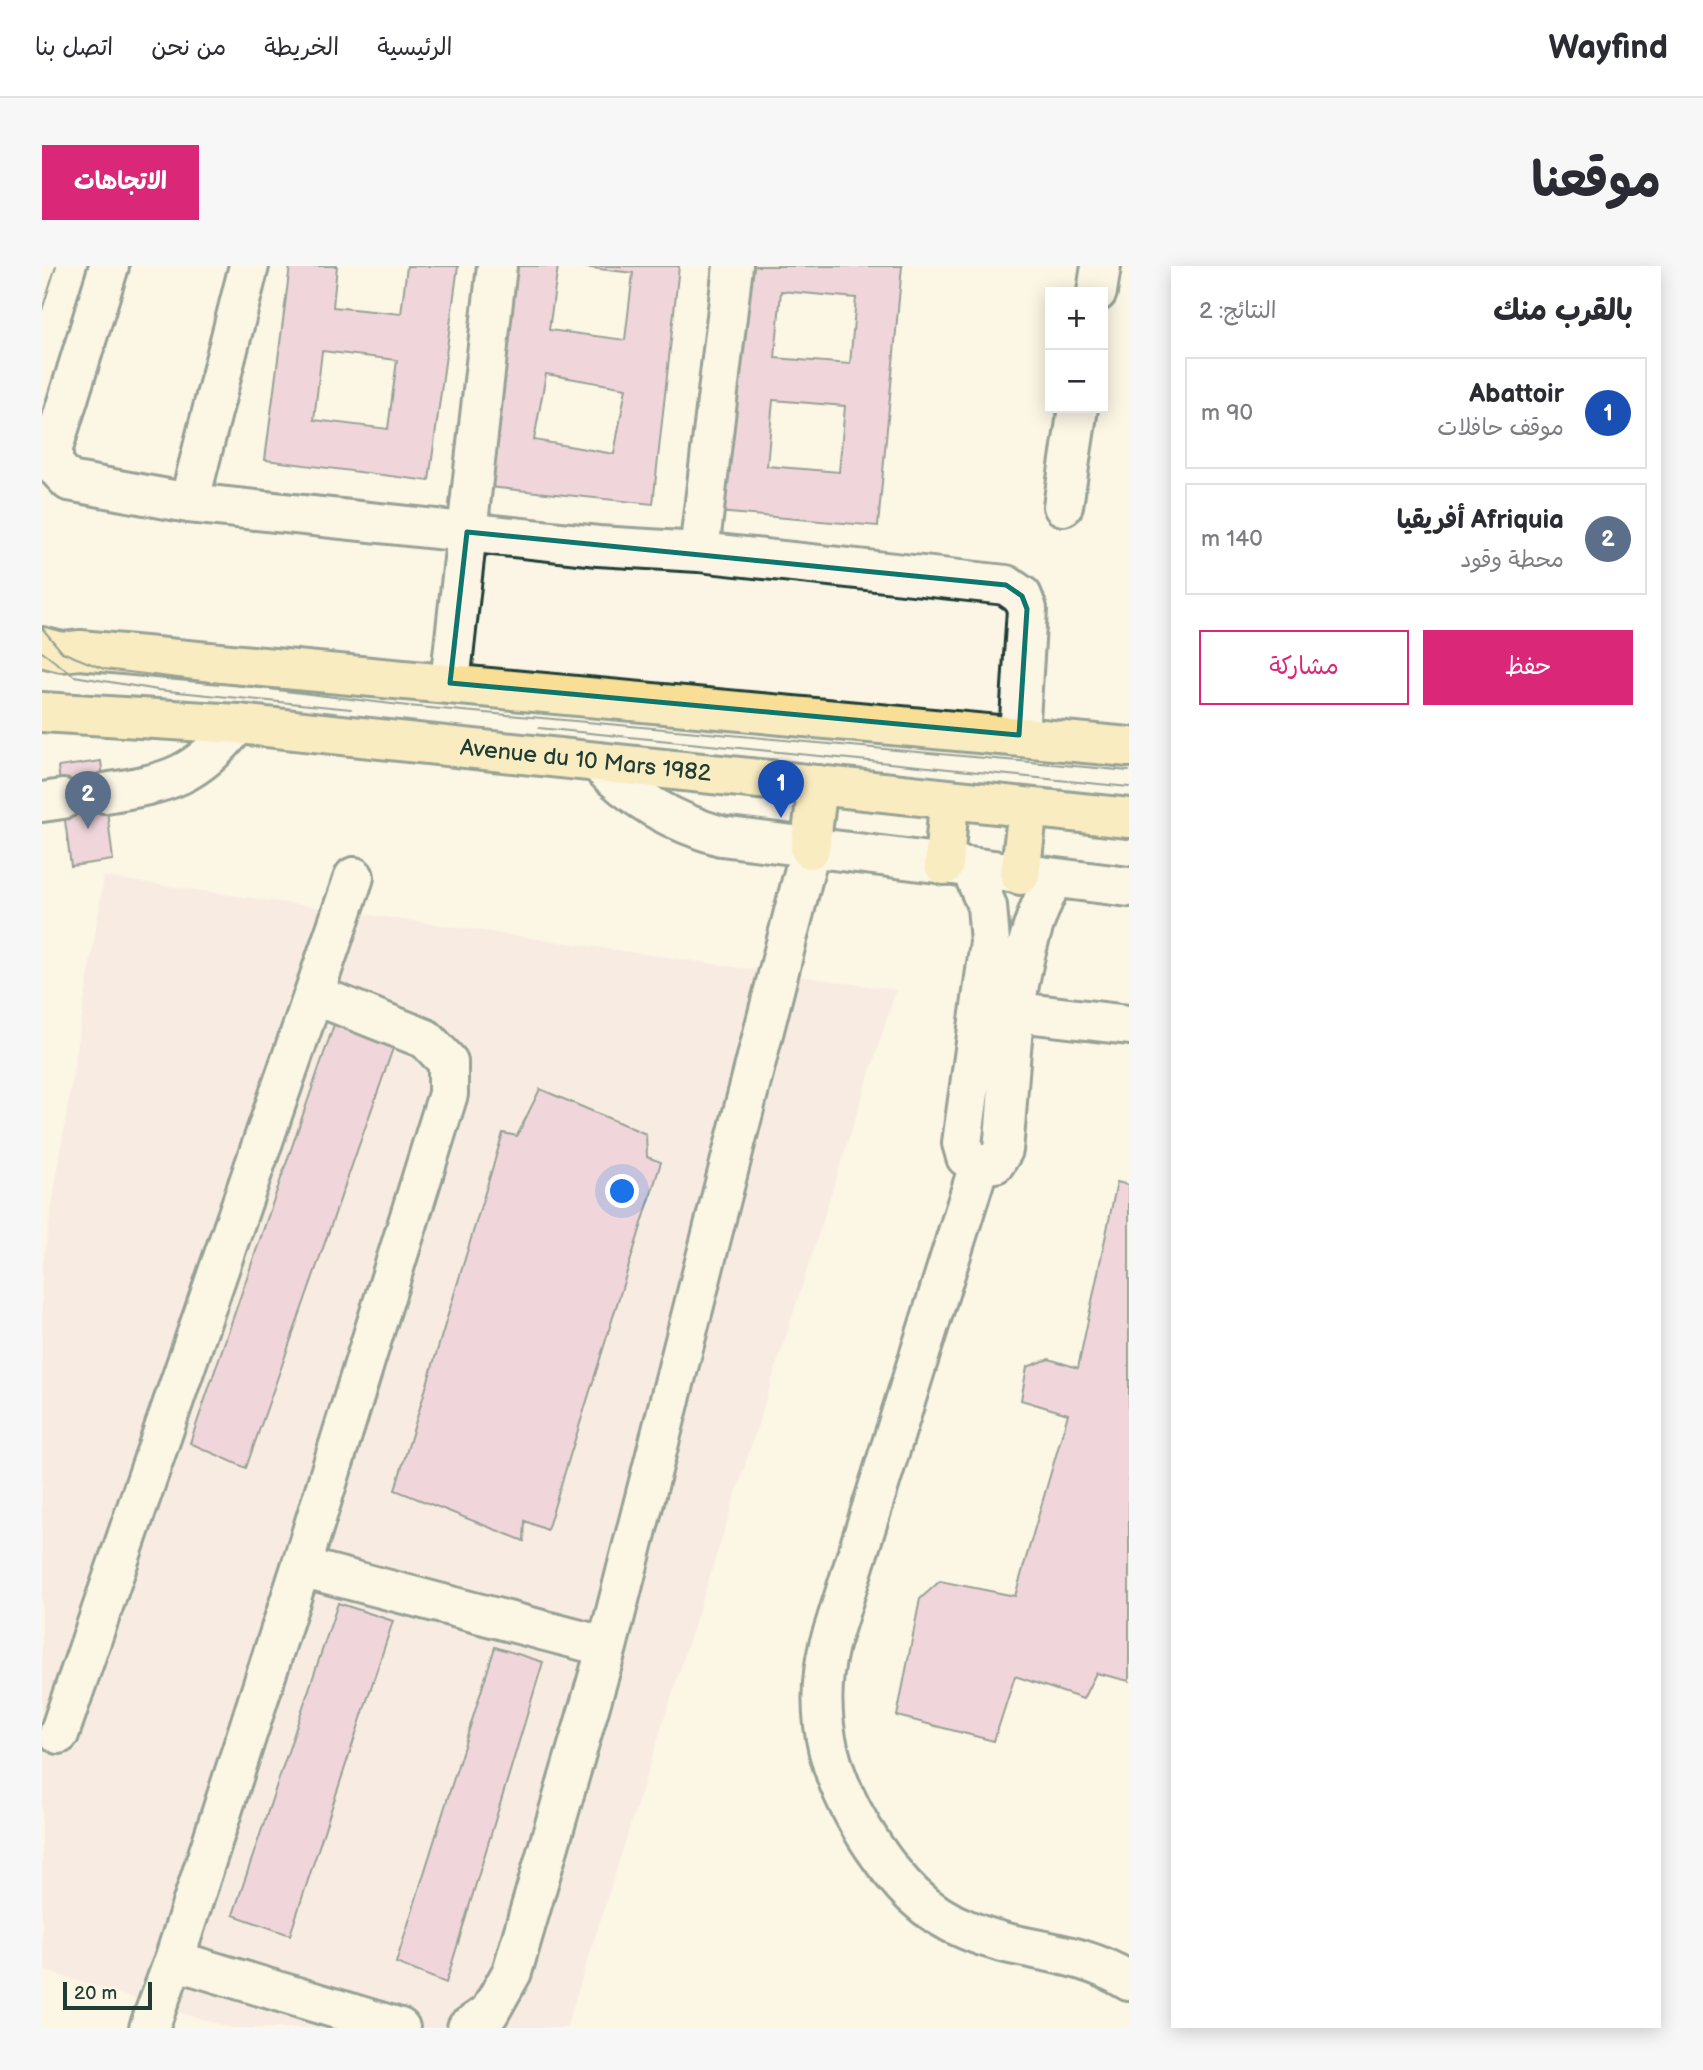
<!DOCTYPE html>
<html lang="ar">
<head>
<meta charset="utf-8">
<style>
	:root { --surface:#fff; --page:#f7f7f7; --text:#2b2b33; --muted:#7c7c81; --line:#e1e1e2; --accent:#db2777 }
	body { margin:0; font-family:"Balsamiq Sans","Playpen Sans Arabic",sans-serif; background:var(--page); color:var(--text); direction:rtl }
	.controls { position:absolute; right:21px; top:21px; display:grid; overflow:hidden; border-radius:0px; box-shadow:0 4px 18px #0003 }
	.controls button { width:63px; height:63px; display:grid; place-items:center; padding:0; border:0; border-bottom:2px solid var(--line); background:var(--surface); color:var(--text); font:35px sans-serif }
	.scale { position:absolute; left:21px; bottom:18px; width:89px; box-sizing:border-box; padding-left:7px; border:4px solid #1f3d34; border-top:0; font-size:19px; line-height:24px; white-space:nowrap; color:#1f3d34; -webkit-text-stroke:5px #fcf5e5; paint-order:stroke }
	.you { position:absolute; left:581px; top:926px; width:24px; height:24px; margin:-18px; border:5px solid #fff; border-radius:50%; background:#1a73e8; box-shadow:0 0 0 10px #1a73e833 }
	.badge { display:grid; place-items:center; width:46px; height:46px; border-radius:50%; background:var(--accent); color:#fff; font-size:23px; font-weight:700 }
	.pin { position:absolute; translate:-50% -58px; filter:drop-shadow(0 2px 4px #0008) }
	.pin::after { content:''; position:absolute; top:37px; width:24px; height:21px; background:inherit; clip-path:polygon(0 0,100% 0,50% 100%) }
	.list { margin:0; padding:0; list-style:none }
	h2 { display:flex; justify-content:space-between; align-items:center; height:91px; margin:0; padding:0 28px; font-size:30px }
	h2 small { font-size:23px; font-weight:400; color:var(--muted) }
	.list li { display:grid; grid-template-columns:46px 1fr auto; gap:21px; align-items:center; box-sizing:border-box; height:112px; margin:0 14px 14px; padding:0 14px; border:2px solid var(--line); border-radius:0px }
	.list b { display:block; font-size:26px; white-space:nowrap }
	.list p { margin:0; font-size:23px; white-space:nowrap; color:var(--muted) }
	.list em { font-size:23px; font-style:normal; color:var(--muted) }
	.actions { display:flex; gap:14px; padding:21px 28px }
	.actions a { flex:1; padding:16px 0; border:2px solid var(--accent); border-radius:0px; text-align:center; font-size:24px; color:var(--accent) }
	.actions .main { background:var(--accent); color:#fff }
	.map { position:relative; flex:none; width:1087px; height:1762px; overflow:hidden; direction:ltr; border-radius:0px }
	header { display:flex; align-items:center; gap:42px; box-sizing:border-box; height:98px; padding:0 35px; background:var(--surface); border-bottom:2px solid var(--line) }
	header strong { font-size:33px }
	nav { display:flex; gap:38px; margin-inline-start:auto; font-size:24px }
	.intro { display:flex; align-items:center; justify-content:space-between; box-sizing:border-box; height:168px; padding:0 42px }
	h1 { margin:0; font-size:49px }
	.button { padding:18px 32px; border-radius:0px; background:var(--accent); color:#fff; font-size:24px; font-weight:700 }
	main { display:flex; gap:42px; padding:0 42px }
	aside { flex:1; background:var(--surface); border-radius:0px; box-shadow:0 4px 18px #0003 }
	.map>svg:first-child { display:block }
</style>
</head>
<body>
<header>
<strong>Wayfind</strong>
<nav><a>الرئيسية</a><a>الخريطة</a><a>من نحن</a><a>اتصل بنا</a></nav>
</header>
<div class="intro"><h1>موقعنا</h1><a class="button">الاتجاهات</a></div>
<main>
<aside>
<h2>بالقرب منك<small>النتائج: 2</small></h2>
<ul class="list">
<li><span class="badge" style="background:#1a4fb4">1</span><div><b>Abattoir</b><p>موقف حافلات</p></div><em>90 m</em></li>
<li><span class="badge" style="background:#5c6f8a">2</span><div><b>Afriquia أفريقيا</b><p>محطة وقود</p></div><em>140 m</em></li>
</ul>
<div class="actions"><a class="main">حفظ</a><a>مشاركة</a></div>
</aside>
<div class="map">
<svg width="1087" height="1762" viewBox="0 0 1087 1762">
	<rect width="100%" height="100%" fill="#fcf5e5"/>
	<filter id="ink" filterUnits="userSpaceOnUse"><feTurbulence type="fractalNoise" baseFrequency=".0143" numOctaves="2"/><feDisplacementMap in="SourceGraphic" scale="14" xChannelSelector="R" yChannelSelector="G"/><feConvolveMatrix kernelMatrix="1 2 1 2 8 2 1 2 1" color-interpolation-filters="sRGB"/></filter>
	<g filter="url(#ink)">
		<!-- built -->
		<path fill="#f4e0de" d="M62,611L854,724L524,1762H189L0,1704V1003Z"/>
		<!-- building -->
		<path fill="#e3b0ce" stroke="#1f3d34" stroke-width="2" fill-rule="evenodd" d="M248,0H295L291,41L359,48L365,0H416L387,215L223,194ZM280,85L355,94L346,163L272,154Z
			M472,0H516L507,64L583,74L591,7L532,0H637L611,238L447,221ZM504,108L584,122L572,188L492,174Z
			M699,0H860L836,260L676,246ZM739,25L814,32L808,98L733,92ZM731,134L803,140L797,206L725,200Z
			M59,495L71,594L29,600L16,501Z
			M298,741L357,765L204,1202L148,1177Z
			M498,823L604,868L605,891L619,896L505,1264L483,1255L482,1275L353,1224L461,867L475,870Z
			M1075,916L1087,919V1415L1054,1407L1041,1433L973,1410L952,1475L855,1450L878,1333L898,1315L973,1330L1026,1148L979,1134L985,1101L1007,1093L1036,1102Z
			M296,1337L351,1355L248,1669L191,1649Z
			M453,1381L501,1396L404,1717L354,1697Z"/>
		<g fill="none" stroke-linecap="round" stroke-linejoin="round">
			<!-- minor casing -->
			<g stroke="#1f3d34" stroke-width="44">
				<path id="minor" d="M67,0L11,182V198L27,215L147,237L556,280L657,286L964,319L980,330L985,343L977,469
					M1055,26L1059,0
					M147,237L207,0
					M1021,240L1036,142
					M657,286L691,0
					M408,417L455,0
					M555,496C591,533 630,556 679,570L1087,621
					M63,527C130,516 152,511 196,458
					M0,536L21,533
					M929,602L945,640L948,676L920,877L924,891L937,899L953,897L961,884C970,794 967,694 1012,612
					M950,743L1087,759
					M937,899L787,1379C769,1454 789,1517 831,1580C856,1617 882,1647 925,1664C981,1688 1032,1681 1087,1715
					M259,1301L565,1381
					M17,1468L312,611
					M132,1694L358,1762
					M107,1762L132,1694L259,1301L406,828V796L384,773L273,729
					M425,1762L447,1747L470,1706L565,1381L768,583"/>
			</g>
			<!-- major casing -->
			<g stroke="#1f3d34" stroke-width="44">
				<g id="major">
					<path d="M0,381L20,386L38,384L1087,481"/>
					<path id="s1" d="M0,446L196,458L1087,552"/>
					<path d="M768,583L776,519"/>
					<path d="M902,599L907,534"/>
					<path d="M978,609L986,542"/>
				</g>
			</g>
			<!-- minor -->
			<use href="#minor" stroke="#fcf5e5" stroke-width="38"/>
			<!-- major -->
			<use href="#major" stroke="#f9df96" stroke-width="38"/>
			<!-- tram -->
			<path stroke="#1f3d34" stroke-width="2" d="M0,44L14,0
				M0,362L20,386L62,403L366,440L1087,505
				M0,386L32,410L116,424L309,443
				M497,462L1087,521"/>
		</g>
	</g>
	<!-- marked area -->
	<path d="M0 0H1087V1762H0ZM425,266L964,319L980,330L985,343L977,469L408,417Z" fill="#fcf5e5" fill-opacity=".55" fill-rule="evenodd"/>
	<path fill="none" stroke="#0f766e" stroke-width="5" stroke-linejoin="round" d="M425,266L964,319L980,330L985,343L977,469L408,417Z"/>
	<g text-anchor="middle" dominant-baseline="central" stroke-width="5" stroke-linejoin="round" paint-order="stroke">
		<!-- street labels -->
		<g font-size="23" fill="#1f3d34" stroke="#fcf5e5">
			<text stroke="none"><textPath href="#s1" startOffset="546">Avenue du 10 Mars 1982</textPath></text>
		</g>
	</g>
</svg>
<div class="controls">
<button>+</button>
<button>−</button>
</div>
<div class="scale">20 m</div>
<div class="you"></div>
<div class="pin badge" style="left:739px;top:552px;background:#1a4fb4">1</div>
<div class="pin badge" style="left:46px;top:563px;background:#5c6f8a">2</div>
</div>
</main>
</body>
</html>
